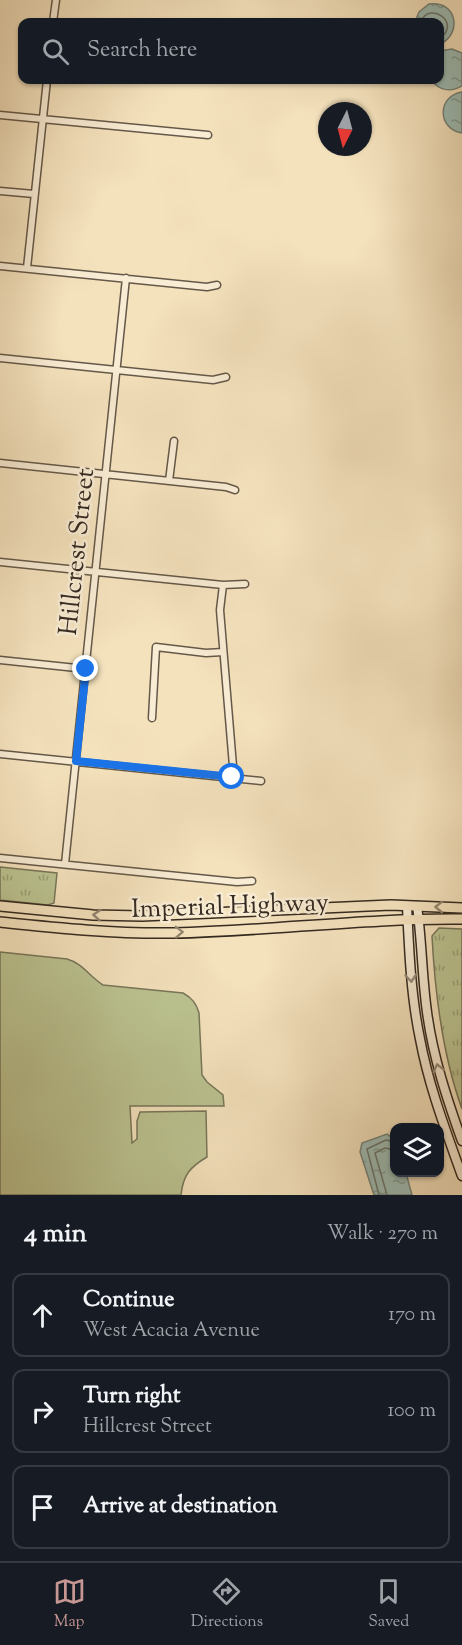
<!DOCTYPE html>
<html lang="en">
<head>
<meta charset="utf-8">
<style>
	:root { --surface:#171b24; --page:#20242c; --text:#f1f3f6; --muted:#9ea1a6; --line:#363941; --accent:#c59692 }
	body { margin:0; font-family:"Sorts Mill Goudy",serif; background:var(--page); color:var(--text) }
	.controls { position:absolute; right:18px; bottom:18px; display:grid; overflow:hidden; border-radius:12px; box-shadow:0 2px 4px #0004 }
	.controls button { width:54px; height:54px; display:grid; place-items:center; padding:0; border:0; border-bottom:2px solid var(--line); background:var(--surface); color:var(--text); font:30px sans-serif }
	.compass { position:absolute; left:318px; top:102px; width:54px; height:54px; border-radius:50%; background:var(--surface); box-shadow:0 2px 4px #0004; rotate:186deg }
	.stop { position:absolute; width:18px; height:18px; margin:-14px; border:4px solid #1a73e8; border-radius:50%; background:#fff }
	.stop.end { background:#1a73e8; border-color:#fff; box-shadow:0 2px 6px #0008 }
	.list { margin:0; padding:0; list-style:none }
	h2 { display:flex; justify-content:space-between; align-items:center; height:78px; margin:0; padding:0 24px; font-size:26px }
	h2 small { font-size:20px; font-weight:400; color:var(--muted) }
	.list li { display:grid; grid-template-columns:39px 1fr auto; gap:18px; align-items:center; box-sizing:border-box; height:84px; margin:0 12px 12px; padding:0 12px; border:2px solid var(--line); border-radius:12px }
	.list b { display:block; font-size:22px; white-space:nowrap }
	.list p { margin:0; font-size:20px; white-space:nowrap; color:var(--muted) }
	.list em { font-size:20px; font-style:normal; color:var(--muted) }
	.icon { flex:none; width:33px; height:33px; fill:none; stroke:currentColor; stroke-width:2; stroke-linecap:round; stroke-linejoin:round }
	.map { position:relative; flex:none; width:462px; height:1195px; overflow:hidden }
	.search { position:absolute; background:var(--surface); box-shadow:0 2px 4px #0004; left:18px; right:18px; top:18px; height:66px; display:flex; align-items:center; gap:15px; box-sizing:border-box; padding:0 21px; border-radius:12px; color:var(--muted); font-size:22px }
	.sheet { height:366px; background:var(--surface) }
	nav { display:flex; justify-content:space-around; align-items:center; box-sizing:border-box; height:84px; border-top:2px solid var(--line); background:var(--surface); font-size:16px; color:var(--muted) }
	nav a { display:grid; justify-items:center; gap:3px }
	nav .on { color:var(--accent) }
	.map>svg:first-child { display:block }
</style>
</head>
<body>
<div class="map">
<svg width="462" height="1195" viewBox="0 0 462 1195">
	<defs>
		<pattern id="park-tufts" width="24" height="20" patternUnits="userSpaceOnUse" patternTransform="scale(1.5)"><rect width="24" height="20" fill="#bbc391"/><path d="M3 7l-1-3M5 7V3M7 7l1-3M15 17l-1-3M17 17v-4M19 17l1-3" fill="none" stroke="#999f76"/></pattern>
		<pattern id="water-ripples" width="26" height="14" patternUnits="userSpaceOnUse" patternTransform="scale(1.5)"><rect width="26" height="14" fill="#9cbdb6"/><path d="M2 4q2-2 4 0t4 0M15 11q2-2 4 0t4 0" fill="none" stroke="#809a94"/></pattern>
	</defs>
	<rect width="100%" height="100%" fill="#f4e2bd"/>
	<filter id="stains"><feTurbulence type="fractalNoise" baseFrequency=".00333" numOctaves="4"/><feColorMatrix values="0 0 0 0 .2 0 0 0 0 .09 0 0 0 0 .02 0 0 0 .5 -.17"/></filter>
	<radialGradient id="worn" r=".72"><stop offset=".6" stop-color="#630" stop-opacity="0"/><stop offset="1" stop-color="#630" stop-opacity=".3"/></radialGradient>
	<!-- green -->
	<path fill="#bbc391" stroke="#787659" stroke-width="1.5" d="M0,952L67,959C82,963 90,977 103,985L183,993C192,998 196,1003 199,1013L202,1075L207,1082L223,1095L224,1106H130L132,1143L137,1139V1121L140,1112L206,1111L207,1157C190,1167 183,1175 181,1195H0Z"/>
	<!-- park -->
	<path fill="url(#park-tufts)" stroke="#787659" stroke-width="1.5" d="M0,867L57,873L54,903L48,905L0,900Z
		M439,928L462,929V1109C442,1054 435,994 432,936Z"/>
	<!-- water -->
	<path fill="url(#water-ripples)" stroke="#73827a" stroke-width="1.5" d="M429,4C458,0 462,35 440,44V22H415L419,12Z
		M452,49L462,53V86C450,93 439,90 431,80H440V51Z
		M462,92V133C437,129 437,96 462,92Z
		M387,1134L394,1139V1172L406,1173L412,1195H374L360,1152L362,1143Z"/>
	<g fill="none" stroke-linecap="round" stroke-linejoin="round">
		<!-- shore -->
		<path stroke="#68746c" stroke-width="1.5" d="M421,22C429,0 462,23 440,38
			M379,1195L367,1149L386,1140L394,1142
			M387,1195L375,1153L385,1148L394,1150"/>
		<!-- street casing -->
		<g stroke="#655848" stroke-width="9">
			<path id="street" d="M53,22L56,0
				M0,115L208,135
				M0,191L34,194
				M0,266L207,287L217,285
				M27,268L47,80
				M0,358L213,380L226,377
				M0,463L226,487L235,490
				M169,481L174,441
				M0,562L223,585L245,584
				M223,585L220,610L233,766L232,777
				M0,660L86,669
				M152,718L156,647L206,653L223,652
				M0,754L261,781
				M0,858L237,882L252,881
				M65,864L126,278"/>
		</g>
		<!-- secondary casing -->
		<g stroke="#352a21" stroke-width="11">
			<path id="secondary" d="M407,906C409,950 411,996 420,1039C429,1087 446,1131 462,1176
				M417,906C422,941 422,977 427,1012C433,1057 447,1099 462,1141"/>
		</g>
		<!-- primary casing -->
		<g stroke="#352a21" stroke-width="12">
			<path id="primary" d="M0,906L93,915L142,916L391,905L462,908
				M0,922C58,928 115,934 174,933C270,931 366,918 462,919"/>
		</g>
		<!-- street -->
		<use href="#street" stroke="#f8ecd4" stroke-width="6"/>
		<!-- secondary -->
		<use href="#secondary" stroke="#f8ecd4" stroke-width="8"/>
		<!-- primary -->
		<use href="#primary" stroke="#f4e2bd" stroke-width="9"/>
	</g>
	<!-- one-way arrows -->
	<defs><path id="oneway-chevron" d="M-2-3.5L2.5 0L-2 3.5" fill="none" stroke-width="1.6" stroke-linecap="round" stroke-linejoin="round" transform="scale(1.5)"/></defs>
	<g stroke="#94866f">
		<use href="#oneway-chevron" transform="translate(439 907) rotate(-179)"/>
		<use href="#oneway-chevron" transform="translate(97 915) rotate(-176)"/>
		<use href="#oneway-chevron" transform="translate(179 932) rotate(-2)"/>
	</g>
	<g stroke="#968b7a">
		<use href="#oneway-chevron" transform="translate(411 978) rotate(85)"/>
		<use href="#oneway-chevron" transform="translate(438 1068) rotate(-104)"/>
	</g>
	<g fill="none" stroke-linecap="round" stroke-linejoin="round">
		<!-- route -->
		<path stroke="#1a73e8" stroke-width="8" d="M86,669L76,761L232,777"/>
	</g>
	<g text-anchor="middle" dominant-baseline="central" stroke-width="5" stroke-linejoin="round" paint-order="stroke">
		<!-- street labels -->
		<g font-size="26" fill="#352a21" stroke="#f8ecd4">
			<text transform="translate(78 552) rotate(-84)">Hillcrest Street</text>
			<text transform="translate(230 907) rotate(-2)">Imperial Highway</text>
		</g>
	</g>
	<rect width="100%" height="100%" filter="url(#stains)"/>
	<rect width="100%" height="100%" fill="url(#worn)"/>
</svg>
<div class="controls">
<button><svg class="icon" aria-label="layers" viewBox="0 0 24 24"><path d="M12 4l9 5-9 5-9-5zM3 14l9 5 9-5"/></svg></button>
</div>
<svg class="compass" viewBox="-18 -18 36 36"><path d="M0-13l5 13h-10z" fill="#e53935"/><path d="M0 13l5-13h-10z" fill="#9ea1a6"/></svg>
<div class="stop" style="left:232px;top:777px"></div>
<div class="stop end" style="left:86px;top:669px"></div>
<div class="search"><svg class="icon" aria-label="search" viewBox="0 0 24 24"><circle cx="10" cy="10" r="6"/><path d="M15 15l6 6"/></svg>Search here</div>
</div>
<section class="sheet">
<h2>4 min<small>Walk · 270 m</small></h2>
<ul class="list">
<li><svg class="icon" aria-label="ahead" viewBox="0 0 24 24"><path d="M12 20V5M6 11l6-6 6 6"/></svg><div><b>Continue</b><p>West Acacia Avenue</p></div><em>170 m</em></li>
<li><svg class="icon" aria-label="right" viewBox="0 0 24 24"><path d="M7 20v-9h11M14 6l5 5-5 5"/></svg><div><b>Turn right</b><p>Hillcrest Street</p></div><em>100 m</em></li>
<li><svg class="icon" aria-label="arrive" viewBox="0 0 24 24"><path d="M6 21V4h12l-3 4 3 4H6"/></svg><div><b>Arrive at destination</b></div></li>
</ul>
</section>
<nav>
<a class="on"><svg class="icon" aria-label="map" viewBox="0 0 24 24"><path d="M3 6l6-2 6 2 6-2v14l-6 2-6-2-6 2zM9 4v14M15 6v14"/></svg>Map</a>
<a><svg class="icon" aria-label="directions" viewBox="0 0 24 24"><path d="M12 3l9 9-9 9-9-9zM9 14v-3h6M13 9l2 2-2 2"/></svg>Directions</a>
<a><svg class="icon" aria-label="saved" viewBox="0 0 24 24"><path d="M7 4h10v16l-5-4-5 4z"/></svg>Saved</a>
</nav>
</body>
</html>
